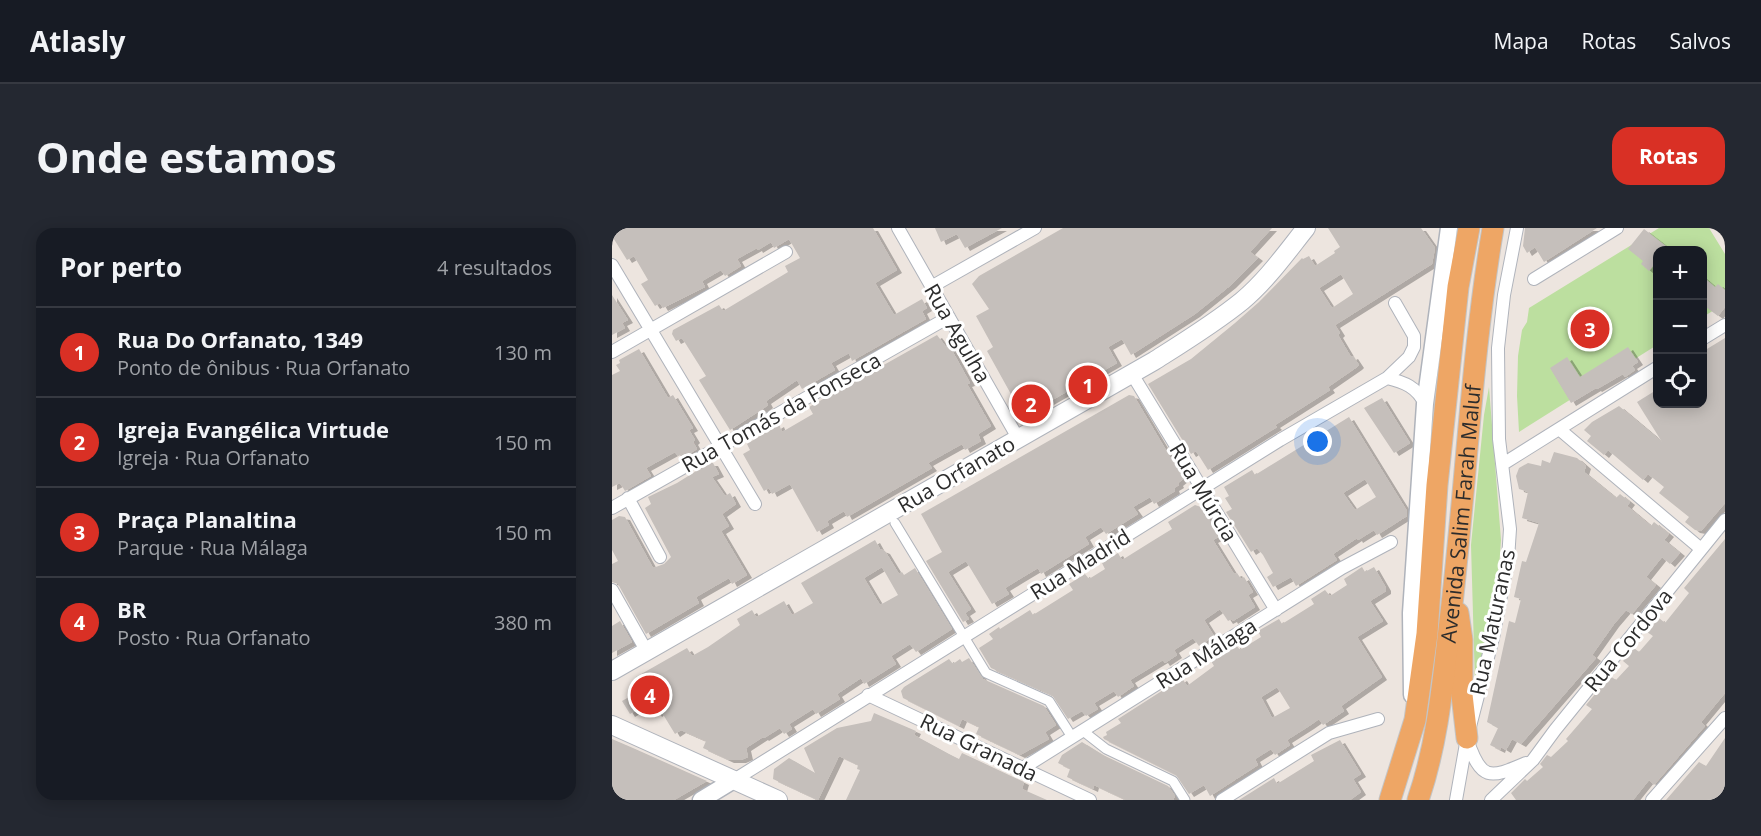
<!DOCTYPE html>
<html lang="pt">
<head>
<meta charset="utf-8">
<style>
	:root { --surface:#171b24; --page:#242831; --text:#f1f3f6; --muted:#9ea1a6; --line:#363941; --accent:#d93025 }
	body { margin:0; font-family:"Open Sans",sans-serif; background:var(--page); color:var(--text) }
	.controls { position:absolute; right:18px; top:18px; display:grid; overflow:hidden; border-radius:12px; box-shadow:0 3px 15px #0003 }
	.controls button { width:54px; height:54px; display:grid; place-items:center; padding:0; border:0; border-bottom:2px solid var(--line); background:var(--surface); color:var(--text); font:30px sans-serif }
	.you { position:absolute; left:706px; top:214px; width:21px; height:21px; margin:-15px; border:4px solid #fff; border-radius:50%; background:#1a73e8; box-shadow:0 0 0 9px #1a73e833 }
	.badge { display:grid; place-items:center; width:39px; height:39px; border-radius:50%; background:var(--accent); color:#fff; font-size:20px; font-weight:700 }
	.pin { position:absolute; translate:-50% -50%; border:3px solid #fff; box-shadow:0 2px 6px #0006 }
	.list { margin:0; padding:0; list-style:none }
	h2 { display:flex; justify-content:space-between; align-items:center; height:78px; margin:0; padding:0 24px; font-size:26px }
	h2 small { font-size:20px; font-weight:400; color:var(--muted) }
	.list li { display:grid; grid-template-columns:39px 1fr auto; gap:18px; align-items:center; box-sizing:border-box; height:90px; padding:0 24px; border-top:2px solid var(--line) }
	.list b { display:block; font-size:22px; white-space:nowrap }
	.list p { margin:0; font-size:20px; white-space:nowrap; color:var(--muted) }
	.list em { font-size:20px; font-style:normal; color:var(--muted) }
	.icon { flex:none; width:33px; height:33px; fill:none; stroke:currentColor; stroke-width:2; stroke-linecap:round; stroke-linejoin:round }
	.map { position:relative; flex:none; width:1113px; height:572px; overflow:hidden; border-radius:18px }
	header { display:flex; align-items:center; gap:36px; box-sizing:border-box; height:84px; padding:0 30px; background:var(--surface); border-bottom:2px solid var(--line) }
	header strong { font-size:28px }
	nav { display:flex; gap:33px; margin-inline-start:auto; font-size:21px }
	.intro { display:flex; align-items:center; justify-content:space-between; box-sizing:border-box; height:144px; padding:0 36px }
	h1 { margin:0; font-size:42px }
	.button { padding:15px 27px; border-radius:18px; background:var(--accent); color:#fff; font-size:21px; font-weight:700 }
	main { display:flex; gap:36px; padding:0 36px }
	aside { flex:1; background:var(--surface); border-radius:18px; box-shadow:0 3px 15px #0003 }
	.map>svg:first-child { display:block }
</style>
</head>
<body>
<header>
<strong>Atlasly</strong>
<nav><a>Mapa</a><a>Rotas</a><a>Salvos</a></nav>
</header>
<div class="intro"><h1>Onde estamos</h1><a class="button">Rotas</a></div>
<main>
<aside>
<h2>Por perto<small>4 resultados</small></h2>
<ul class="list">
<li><span class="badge">1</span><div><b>Rua Do Orfanato, 1349</b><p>Ponto de ônibus · Rua Orfanato</p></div><em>130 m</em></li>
<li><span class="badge">2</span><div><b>Igreja Evangélica Virtude</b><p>Igreja · Rua Orfanato</p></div><em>150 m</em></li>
<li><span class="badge">3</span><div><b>Praça Planaltina</b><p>Parque · Rua Málaga</p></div><em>150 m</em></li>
<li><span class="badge">4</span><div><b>BR</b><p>Posto · Rua Orfanato</p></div><em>380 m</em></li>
</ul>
</aside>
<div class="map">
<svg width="1113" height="572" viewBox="0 0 1113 572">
	<defs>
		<filter id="shadow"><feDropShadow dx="5" dy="3" stdDeviation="0" flood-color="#0004"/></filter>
	</defs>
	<rect width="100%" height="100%" fill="#ede5df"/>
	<!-- green -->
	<path fill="#bcdf9f" d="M1047,0H1097L1113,26V75L1091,89L1090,22H1046L1045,117L907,204L905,168L906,128L910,102L915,94L917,80Z
		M877,159L889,312L887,340L876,406L863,456L859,317L872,187Z"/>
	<!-- building -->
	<path fill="#c5bfbb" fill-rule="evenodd" filter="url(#shadow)" d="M0,0H261L285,42L263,55L282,87L310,71L315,80L310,83L314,91L240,133L237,125L219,135L223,142L190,161L185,152L154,173L156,177L152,180L118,202L87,152L94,148L70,110L64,113L60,106L61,102L107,77L111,83L176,44L173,38L188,30L177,11L162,20L159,14L146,22L145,20L125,31L129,38L113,48L109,42L90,53L93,59L51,80L48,75L43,78L29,56L36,52L22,28L15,32L0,8Z
		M323,0H390L353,20L345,6L329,14Z
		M451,0H660L638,24L646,30L619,57L583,86L519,127L510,111L496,119L505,135L414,187L410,186L375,123L381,119L364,88L377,81L360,56L367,48Z
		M716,0H809L823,20L820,36L723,97L728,105L726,107L739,129L741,128L747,137L745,139L716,159L718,162L663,197L665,199L596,242L584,223L579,226L536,156L579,131L623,95L647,74L690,30L691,31L697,28L703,38L723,25L722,23L728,19ZM729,46L741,66L720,80L707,60Z
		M913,0H985L932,34L923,19L915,25L911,18Z
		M1032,1L1059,22H1046V32L1037,43L1029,36L1031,33L1016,21Z
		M1090,48L1103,59L1106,56L1113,62V79L1106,88L1090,76Z
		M0,67L16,92L10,95L13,100L0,107Z
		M325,107L334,119L337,117L358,155L355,156L379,198L366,206L369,213L353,222L350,216L316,235L320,240L235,289L232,283L215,293L217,297L205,304L178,256L160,266L157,260L152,263L131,226L138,222L135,216L167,196L170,204L201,186L197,179Z
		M1113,110V275L1089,303L1083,302L1073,294L1077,289L1047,265L1052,259L1036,246L1031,252L996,222L992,227L975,213L979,208L972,202L980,194L1007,178L1050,214L1025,174L1046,161V176H1090V124Z
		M1016,119L1026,134L1020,138L1023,142L1013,149L1011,146L985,161L984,160L959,175L938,140L955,129L968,149Z
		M27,121L56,170L61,167L81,200L77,202L83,212L81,214L85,221L77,226L75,224L66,228L63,224L34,240L39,248L13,263L8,255L0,259V147L8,143L4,137L8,135L7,132Z
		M517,167L522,168L571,251L566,255L567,257L562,260L563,263L542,276L538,269L521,279L526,286L494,306L489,299L473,309L477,316L429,346L426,340L406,352L393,360L397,366L380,376L354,333L336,344L359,381L353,385L357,391L351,394L314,333L330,324L309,286Z
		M770,170L798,215L782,225L752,180Z
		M737,189L795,283V288L765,307L762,302L746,312L745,310L721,326L725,332L684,358L679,349L661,359L655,349L661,345L651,327L645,320L639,324L614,284L620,281L613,270L617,268L612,259L640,242L643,247ZM753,251L764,269L743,282L731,265Z
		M942,224L965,230L974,238L972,244L1004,270L1008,266L1018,274L1015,278L1039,298L1042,294L1057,306L1052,312L1068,325L1058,336L1050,329L1034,349L1044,357L1020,386L1014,382L1002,396L980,427L984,430L909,516L900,511L894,522L889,519L888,522L878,517L886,500L875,494L897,393L903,395L909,371L902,369L910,333L914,334L927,295L910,290L916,264L907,261L904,248L907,240L916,235L929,238L930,232L938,235Z
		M97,235H101L107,246L100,249L113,268L118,265L124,276L110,286L117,298L109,303L135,347L120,356L117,350L84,369L87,375L34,406L6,356L0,354V336L6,333L0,322V292L7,288L13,289L41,340L52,336L59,329L33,280L39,276L36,269L65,255Z
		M583,277L589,279L608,308L601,312L622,346L625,345L629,351L632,349L641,364L636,367L643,379L621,393L620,391L616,393L608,381L592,392L602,408L587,418L581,410L562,422L565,427L553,435L551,432L518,452L522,458L506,469L502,463L482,475L486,481L474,488L470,483L456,491L440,467L379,440L367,420L381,411L377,406L387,399L388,401L418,382L421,387L461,362L457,356L473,346L477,351L493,341L490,335L506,325L510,332L542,312L560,301L556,294Z
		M1113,311V465L1089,494L1093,498L1042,557L1037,552L1021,572H904L899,565L913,551L915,553L931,539L928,536L935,527L939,529L956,513L954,511L980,481L974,477L998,448L1004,452L1017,438L1011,433L1022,420L1027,424L1041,408L1035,404L1047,390L1053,395L1077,365L1072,360Z
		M263,312L268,321L273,323L287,346L290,344L292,347L303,340L340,401L304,424L298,416L279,428L284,436L252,456L249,450L225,466L228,471L204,486L201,481L177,496L180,501L172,506L168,500L152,510L151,509L134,520L136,529L129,532H117L91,520L94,513L69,502L63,506L49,483L45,486L38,474L18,486L10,473L31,461L24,449L75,420L80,428L96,419L128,397L125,391L140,382L144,389L172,373L180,387L201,375L189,355ZM270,339L286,367L268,377L252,350Z
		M750,339L753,344L762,339L774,360V363L758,373L771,393L745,409L770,449L729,478L732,483L711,497L707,491L697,498L675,512L678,517L663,527L659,521L643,531L646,537L598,568L592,557L577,566L564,547L492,511L491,509L495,507L494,504L509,495L506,491L570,450L575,458L602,438L599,433L624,417L628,422L649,409L646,403L667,391L670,396L702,376L699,371L713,362L718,368L735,357L732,351ZM665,459L678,480L660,490L649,469Z
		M8,393L20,414L0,425V398Z
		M357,430L371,451L432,478L444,497L433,504L437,511L408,527L364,506L367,499L350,491L347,498L291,470L289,463L292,459L337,431L341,436L348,431L350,434Z
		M262,485L304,503L302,507L337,526L347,531L350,525L412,554L410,561L435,572H234L248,542L245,541L246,537L227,528L206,572L161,551L162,541L177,530L203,545L192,520L225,500L259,493Z
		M1113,510V572H1054L1087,534L1094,538Z
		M0,511L21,520L95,553L62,572H0Z
		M728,512L749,546L741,551L749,564L738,572H627L662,550L665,556L702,533L699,527Z
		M470,514L491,527L556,558L563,568L561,572H514L482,557L481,561L455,549L458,541L446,535L450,527Z"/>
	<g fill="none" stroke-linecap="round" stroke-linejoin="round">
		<!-- pedestrian casing -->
		<g stroke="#afb3bb" stroke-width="11">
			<path id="pedestrian" d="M283,295L374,445L437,473L460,509
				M471,503L494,521L561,553L573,572"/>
		</g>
		<!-- minor casing -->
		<g stroke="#afb3bb" stroke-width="14">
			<path id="minor" d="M286,0L406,210
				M0,37L143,276
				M922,51L1005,0
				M319,59L423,0
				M1090,111L1113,97
				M0,124L174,24
				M520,146L664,382
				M775,150C792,154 805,159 813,176
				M947,201L1089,321
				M891,236L1046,139
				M16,270L48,329
				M0,280L337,89
				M0,362L35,424
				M256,467L478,572
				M855,511C869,553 877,551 914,535
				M411,540L730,340L779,314
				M122,552L668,212L775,150L797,129L802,119V108L783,75
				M610,572L717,505L766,491
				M844,572L855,510L881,410L896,331L898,301L887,211L886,120L892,67L905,0
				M879,572L921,532L943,502L1113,292
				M1040,572L1113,490"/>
		</g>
		<!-- tertiary casing -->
		<g stroke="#afb3bb" stroke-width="19">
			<path id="tertiary" d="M800,467L799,385L813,176L837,0
				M89,572L122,552"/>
		</g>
		<!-- secondary casing -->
		<g stroke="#afb3bb" stroke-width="20">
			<path id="secondary" d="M0,443L542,133C572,114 603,95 630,73C655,52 674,25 694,0
				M0,497L166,572"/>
		</g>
		<!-- trunk casing -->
		<g stroke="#c4c4c4" stroke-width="23">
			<g id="trunk">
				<path d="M846,385L850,412V467L855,510"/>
				<path d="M778,572L803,492L815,406L825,257L846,59L857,0"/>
				<path id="s1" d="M806,572C826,514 831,453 838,393C854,262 859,130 881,0"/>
			</g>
		</g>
		<!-- pedestrian -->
		<use href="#pedestrian" stroke="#fff" stroke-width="9"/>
		<!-- minor -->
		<use href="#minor" stroke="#fff" stroke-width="12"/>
		<!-- tertiary -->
		<use href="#tertiary" stroke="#fff" stroke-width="16"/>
		<!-- secondary -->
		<use href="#secondary" stroke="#fff" stroke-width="18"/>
		<!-- trunk -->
		<use href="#trunk" stroke="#eea665" stroke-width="21"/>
	</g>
	<g text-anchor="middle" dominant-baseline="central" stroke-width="6" stroke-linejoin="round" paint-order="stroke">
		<!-- street labels -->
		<g font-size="21" fill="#2c2c2c" stroke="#fff">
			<text transform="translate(346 105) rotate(60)">Rua Agulha</text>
			<text transform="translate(169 184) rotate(-29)">Rua Tomás da Fonseca</text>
			<text transform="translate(344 246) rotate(-30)">Rua Orfanato</text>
			<text transform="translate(592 264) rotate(59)">Rua Múrcia</text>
			<text stroke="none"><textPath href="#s1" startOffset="290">Avenida Salim Farah Maluf</textPath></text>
			<text transform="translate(468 336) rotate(-32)">Rua Madrid</text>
			<text transform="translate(880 394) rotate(-78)">Rua Maturanas</text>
			<text transform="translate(1016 412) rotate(-51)">Rua Cordova</text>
			<text transform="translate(594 425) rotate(-32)">Rua Málaga</text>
			<text transform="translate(367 519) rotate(26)">Rua Granada</text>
		</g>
	</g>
</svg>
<div class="controls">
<button>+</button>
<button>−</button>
<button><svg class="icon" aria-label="locate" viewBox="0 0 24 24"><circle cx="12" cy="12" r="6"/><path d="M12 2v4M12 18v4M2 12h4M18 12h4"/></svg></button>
</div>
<div class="you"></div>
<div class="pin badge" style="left:476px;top:157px">1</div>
<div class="pin badge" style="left:419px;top:176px">2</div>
<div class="pin badge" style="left:978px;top:101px">3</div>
<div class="pin badge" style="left:38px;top:467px">4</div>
</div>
</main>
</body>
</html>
